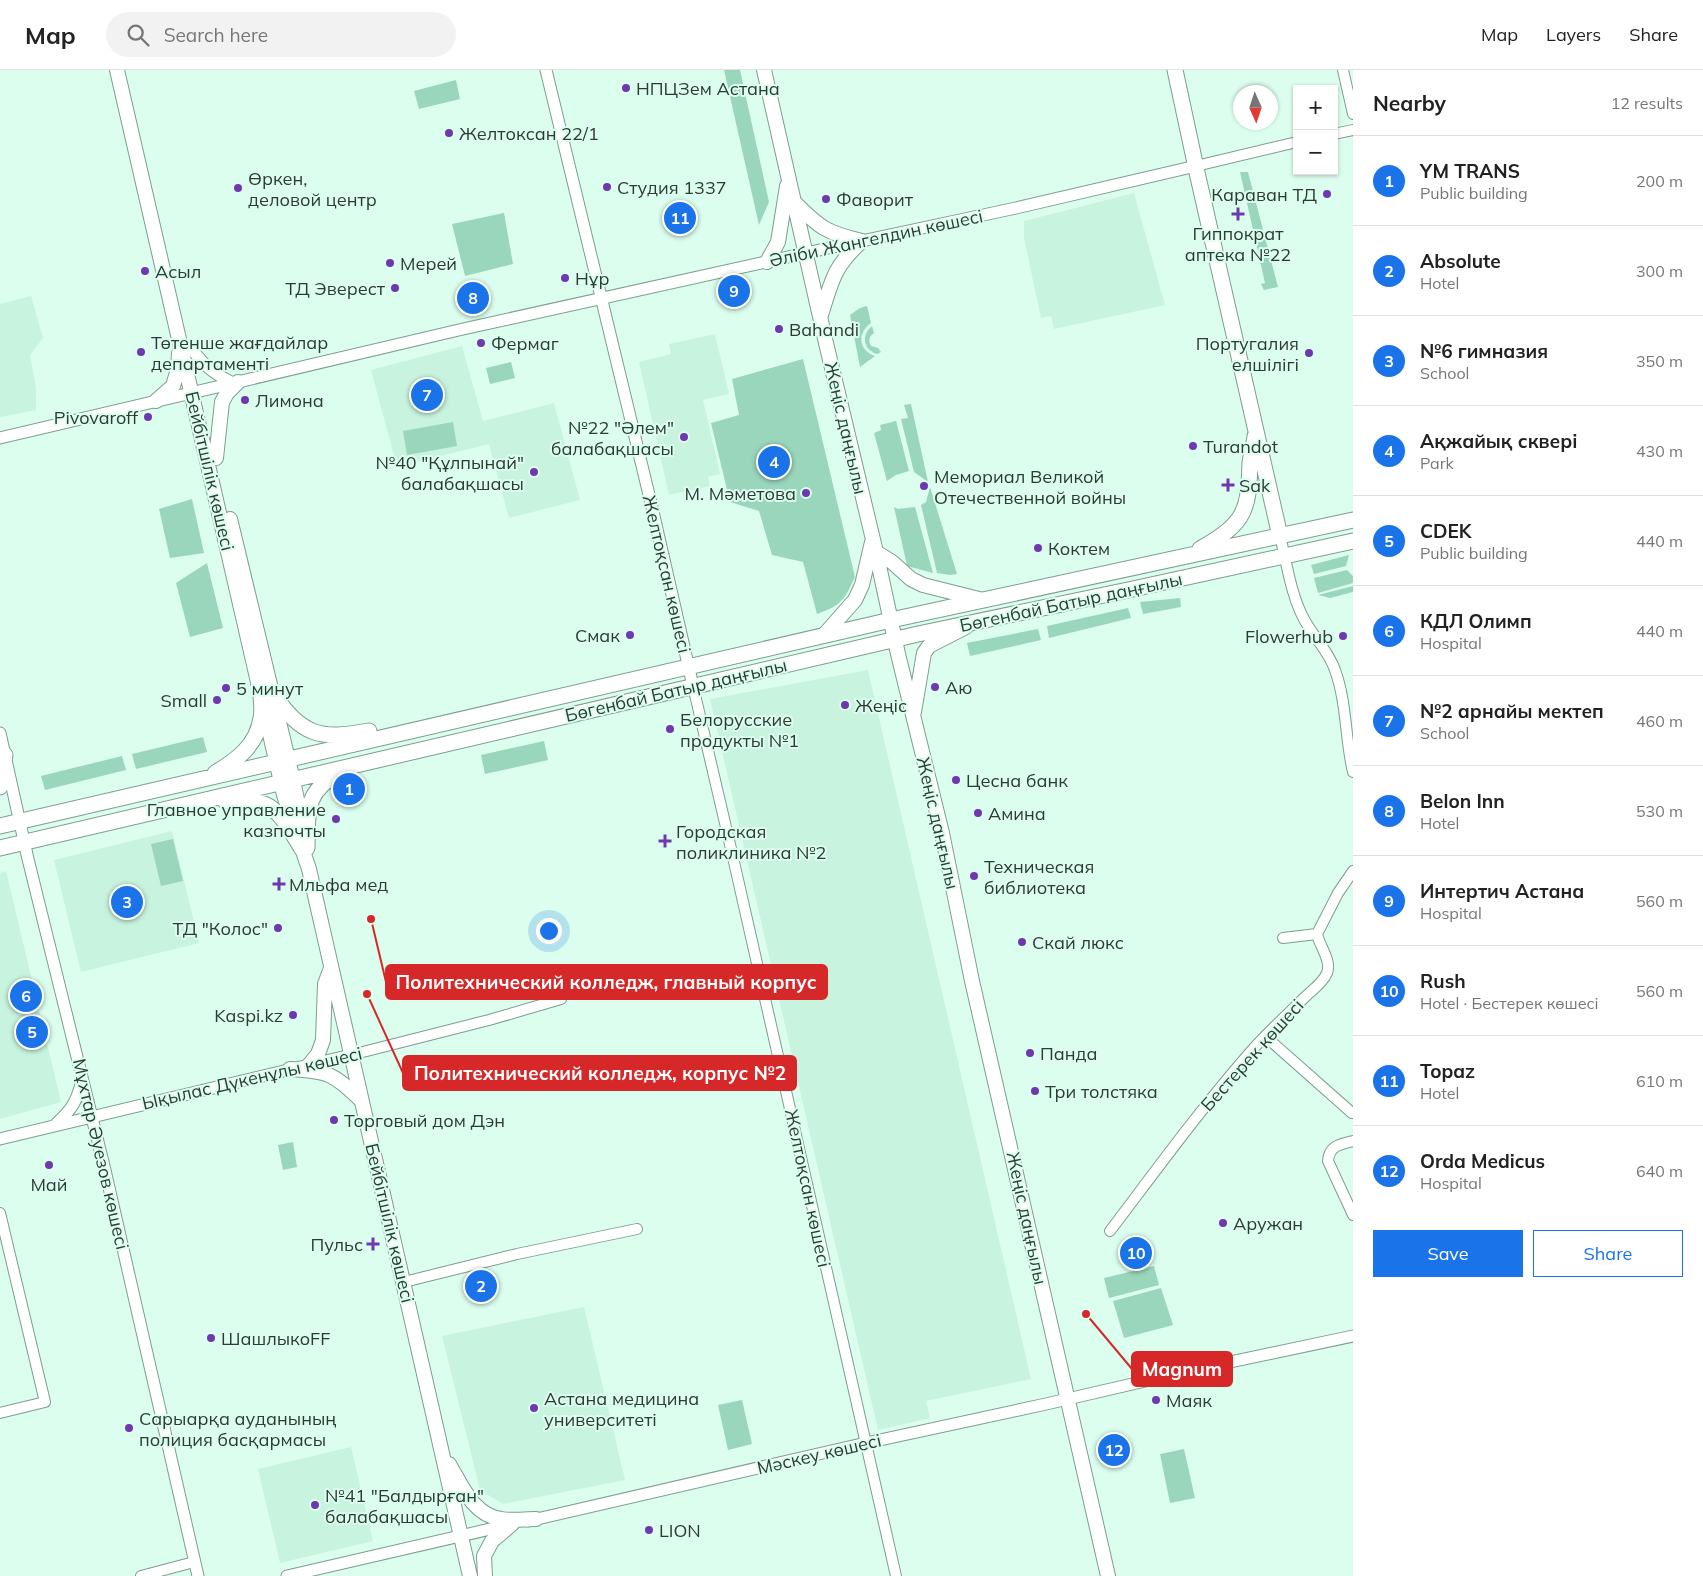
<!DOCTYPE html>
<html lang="en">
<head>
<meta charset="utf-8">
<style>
	:root { --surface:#fff; --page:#f2f2f2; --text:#222; --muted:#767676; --line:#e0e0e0; --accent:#1a73e8 }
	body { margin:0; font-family:Mulish,sans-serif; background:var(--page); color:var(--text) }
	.controls { position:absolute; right:15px; top:15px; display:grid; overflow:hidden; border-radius:0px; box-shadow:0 1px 4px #0004 }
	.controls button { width:45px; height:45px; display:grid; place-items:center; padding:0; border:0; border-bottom:1px solid var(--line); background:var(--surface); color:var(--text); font:25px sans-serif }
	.compass { position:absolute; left:1233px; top:15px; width:45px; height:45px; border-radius:50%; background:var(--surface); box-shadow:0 1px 4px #0004; rotate:177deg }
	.you { position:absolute; left:548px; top:860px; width:18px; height:18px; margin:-12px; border:4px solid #fff; border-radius:50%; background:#1a73e8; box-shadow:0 0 0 8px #1a73e833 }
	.badge { display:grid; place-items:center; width:32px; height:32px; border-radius:50%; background:var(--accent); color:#fff; font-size:16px; font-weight:700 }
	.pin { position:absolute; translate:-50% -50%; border:2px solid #fff; box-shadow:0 1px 5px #0006 }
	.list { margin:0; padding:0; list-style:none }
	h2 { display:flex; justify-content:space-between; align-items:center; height:65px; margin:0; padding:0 20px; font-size:21px }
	h2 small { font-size:16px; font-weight:400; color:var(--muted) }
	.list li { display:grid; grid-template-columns:32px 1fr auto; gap:15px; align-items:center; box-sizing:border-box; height:90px; padding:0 20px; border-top:1px solid var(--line) }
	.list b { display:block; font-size:19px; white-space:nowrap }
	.list p { margin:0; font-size:16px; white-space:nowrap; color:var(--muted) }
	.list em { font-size:16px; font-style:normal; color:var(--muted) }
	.actions { display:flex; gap:10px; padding:15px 20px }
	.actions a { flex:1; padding:11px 0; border:1px solid var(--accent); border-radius:0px; text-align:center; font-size:18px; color:var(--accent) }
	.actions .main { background:var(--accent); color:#fff }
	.icon { flex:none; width:28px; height:28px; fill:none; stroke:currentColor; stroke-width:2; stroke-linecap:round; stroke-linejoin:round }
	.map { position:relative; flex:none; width:1353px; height:1506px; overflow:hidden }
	header { display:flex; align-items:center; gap:30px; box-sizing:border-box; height:70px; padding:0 25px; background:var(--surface); border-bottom:1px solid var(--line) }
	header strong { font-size:24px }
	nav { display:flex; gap:28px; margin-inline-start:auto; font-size:18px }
	.search { width:350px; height:45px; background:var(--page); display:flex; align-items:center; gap:12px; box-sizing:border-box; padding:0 18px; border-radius:28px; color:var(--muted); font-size:19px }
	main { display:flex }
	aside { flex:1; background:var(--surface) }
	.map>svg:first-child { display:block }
</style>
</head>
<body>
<header>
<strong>Map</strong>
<div class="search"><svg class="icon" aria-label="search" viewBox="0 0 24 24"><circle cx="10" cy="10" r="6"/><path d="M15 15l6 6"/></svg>Search here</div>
<nav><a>Map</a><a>Layers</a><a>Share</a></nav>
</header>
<main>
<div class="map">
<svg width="1353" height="1506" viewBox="0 0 1353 1506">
	<rect width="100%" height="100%" fill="#dbfeee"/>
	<!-- built -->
	<path fill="#c8f3df" d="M1134,123L1165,235L1054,259L1051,246L1041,248L1024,168V151Z
		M31,226L43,268L30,285L36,318V340L0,347V234Z
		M715,264L729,324L703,330L720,404L708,407L710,416L669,425L639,292L671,284L669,274Z
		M462,276L483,351L554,333L580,430L509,448L489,374L397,397L371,300Z
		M868,600L1031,1309L926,1331L930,1348L878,1360L710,629Z
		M172,761L199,873L81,902L54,790Z
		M6,801L61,1032L0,1049V803Z
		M584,1237L625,1410L503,1434L480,1420L442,1266Z
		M351,1377L373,1471L280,1493L258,1399Z"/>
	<!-- green -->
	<path fill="#99d6bc" d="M724,0H740L769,132L759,155Z
		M456,10L460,29L419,39L414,21Z
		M1240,102H1248L1278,217L1264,220L1261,214L1265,213Z
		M504,143L513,194L465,206L452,154Z
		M867,236L871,253C857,263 858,280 875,286L860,297L850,245L860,238Z
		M872,256L874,263C869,266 868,271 871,276L878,278L881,282L877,284C863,280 861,265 872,256Z
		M803,289L855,507C844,530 842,535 817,544L803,492L772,485L759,441L730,432L711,353L739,345L732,309Z
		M511,292L515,308L490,314L486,298Z
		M911,334L928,412L914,402L901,349L908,348L904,335Z
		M896,351L909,401L896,405L887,411L874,363L881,360L880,355Z
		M453,352L457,376L407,385L403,361Z
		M930,417L957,504L950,505L937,503L921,435L926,432Z
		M192,429L204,483L170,488L159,439Z
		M894,437L898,439L915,437L933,503L907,496Z
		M1349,485L1346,496L1314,504L1311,495Z
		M207,493L223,558L190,567L176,513Z
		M1347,500L1353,506V513L1318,523L1314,508Z
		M1353,516V522L1330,528L1318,525Z
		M1180,528L1181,537L1143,544L1140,532Z
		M1128,538L1131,548L1049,568L1047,556Z
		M1038,559L1041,570L970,586L967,573Z
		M203,667L207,682L136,699L132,684Z
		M544,671L548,690L485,704L481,685Z
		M122,686L126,700L45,720L41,706Z
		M173,769L183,811L161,816L151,774Z
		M293,1072L297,1097L283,1100L278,1075Z
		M1154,1196L1159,1215L1109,1228L1104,1208Z
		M1161,1218L1173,1255L1124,1268L1113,1231Z
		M742,1330L752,1374L728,1380L718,1335Z
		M1184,1379L1195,1428L1170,1433L1160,1384Z"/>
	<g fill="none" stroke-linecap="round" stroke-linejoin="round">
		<!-- minor casing -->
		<g stroke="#7d9d8f" stroke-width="12">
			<path id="minor" d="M1343,0L1353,44
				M1334,64L1353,60
				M1196,96L1297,72
				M1280,466C1287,494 1291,526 1305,551C1314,567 1329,582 1335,600C1347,633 1345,669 1353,702
				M693,616C763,912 828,1209 896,1506
				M1283,868L1317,864
				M1265,966L1352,1043
				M351,985L489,950L561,929
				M1353,1071C1340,1074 1329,1076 1328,1091L1353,1145
				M0,1143L45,1332L0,1343
				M1110,1161C1157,1099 1202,1037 1253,979C1269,961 1287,945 1304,928C1311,921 1323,913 1327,903C1332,891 1319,875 1317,864L1338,823L1353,801
				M404,1212L517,1184L637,1159
				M141,1506L194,1492"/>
		</g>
		<!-- tertiary casing -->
		<g stroke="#7d9d8f" stroke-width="13">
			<path id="tertiary" d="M546,0L651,433L693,616
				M190,277C204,295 212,303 233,313
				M0,368L463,259L824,179L1016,138L1196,96
				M0,663L28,789L105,1100L198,1506
				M56,1054C72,1039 76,1033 82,1011
				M0,1069L351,985
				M528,1451L866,1373L1046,1334L1197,1299L1353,1266
				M287,1506L512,1454"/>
		</g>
		<!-- secondary casing -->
		<g stroke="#7d9d8f" stroke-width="16">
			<path id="secondary" d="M117,0L284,725L309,799L314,821L470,1506
				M764,0L826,273L876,482L898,584L942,763L972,911L1108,1506
				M795,133C820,158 827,163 862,171
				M767,192L778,172L787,116
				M821,245C832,210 834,196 862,171
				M156,331L173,316L178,299L179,283
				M216,388L222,332L227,323L238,312
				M230,449L293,710L303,759
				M876,482L892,492L911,509L923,515L983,530
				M824,565L855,530L862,515L872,472
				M914,642L924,583L929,576L966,557
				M309,995L318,984L323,970L325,914L331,898
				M290,999C330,1001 333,1004 362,1031
				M449,1394C462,1416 473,1445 501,1449C512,1451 525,1449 536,1449
				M485,1506L484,1486L492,1471L512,1454"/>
		</g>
		<!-- primary casing -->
		<g stroke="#7d9d8f" stroke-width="17">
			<path id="primary" d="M1175,0L1198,107L1280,466
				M1200,479C1215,470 1231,461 1240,447C1250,431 1249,410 1250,393C1251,384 1254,375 1255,366
				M273,624C303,666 319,670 369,661
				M215,703C237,690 257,675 261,648C263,640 261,632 261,624
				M0,717L5,685
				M225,731C237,731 253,730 264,734C282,741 292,764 302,779
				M0,756L891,550L1353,450
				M0,778L918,564L1128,520L1353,471
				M307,778C308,742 304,722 339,703"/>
		</g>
		<!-- minor -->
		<use href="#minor" stroke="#fff" stroke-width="10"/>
		<!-- tertiary -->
		<use href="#tertiary" stroke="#fff" stroke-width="11"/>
		<!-- secondary -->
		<use href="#secondary" stroke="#fff" stroke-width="14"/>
		<!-- primary -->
		<use href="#primary" stroke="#fff" stroke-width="15"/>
	</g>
	<!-- markers -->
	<g fill="#6f38ae" stroke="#dbfeee" stroke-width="2">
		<circle cx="626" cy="18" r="5"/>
		<circle cx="449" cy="63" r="5"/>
		<circle cx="607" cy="117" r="5"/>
		<circle cx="238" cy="118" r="5"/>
		<circle cx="1327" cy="124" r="5"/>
		<circle cx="826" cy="129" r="5"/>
		<path d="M1235.5 136.5h5v5h5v5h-5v5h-5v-5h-5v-5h5z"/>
		<circle cx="390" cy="193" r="5"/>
		<circle cx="145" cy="201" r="5"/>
		<circle cx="565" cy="208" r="5"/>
		<circle cx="395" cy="218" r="5"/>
		<circle cx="779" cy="259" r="5"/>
		<circle cx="481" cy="273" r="5"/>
		<circle cx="141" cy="282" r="5"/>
		<circle cx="1309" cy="283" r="5"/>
		<circle cx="245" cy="330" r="5"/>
		<circle cx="148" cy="347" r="5"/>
		<circle cx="684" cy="367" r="5"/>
		<circle cx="1193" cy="376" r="5"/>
		<circle cx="534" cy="402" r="5"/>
		<path d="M1225.5 407.5h5v5h5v5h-5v5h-5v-5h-5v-5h5z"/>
		<circle cx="924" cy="416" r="5"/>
		<circle cx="806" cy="423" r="5"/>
		<circle cx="1038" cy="478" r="5"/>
		<circle cx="630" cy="565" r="5"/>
		<circle cx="1343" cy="566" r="5"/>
		<circle cx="935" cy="617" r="5"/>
		<circle cx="226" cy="618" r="5"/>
		<circle cx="217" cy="630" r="5"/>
		<circle cx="845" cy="635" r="5"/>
		<circle cx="670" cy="659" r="5"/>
		<circle cx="956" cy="710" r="5"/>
		<circle cx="978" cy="743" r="5"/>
		<circle cx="336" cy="749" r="5"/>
		<path d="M662.5 763.5h5v5h5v5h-5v5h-5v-5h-5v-5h5z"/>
		<circle cx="974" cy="806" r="5"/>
		<path d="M276.5 806.5h5v5h5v5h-5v5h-5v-5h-5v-5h5z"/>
		<circle cx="278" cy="858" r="5"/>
		<circle cx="1022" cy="872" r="5"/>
		<circle cx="293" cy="945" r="5"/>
		<circle cx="1030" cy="983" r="5"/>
		<circle cx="1035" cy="1021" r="5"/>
		<circle cx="334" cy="1050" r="5"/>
		<circle cx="49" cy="1095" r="5"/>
		<circle cx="1223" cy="1153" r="5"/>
		<path d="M370.5 1166.5h5v5h5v5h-5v5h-5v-5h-5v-5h5z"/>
		<circle cx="211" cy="1268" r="5"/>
		<circle cx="1156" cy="1330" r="5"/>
		<circle cx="534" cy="1338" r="5"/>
		<circle cx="129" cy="1358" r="5"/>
		<circle cx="315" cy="1435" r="5"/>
		<circle cx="649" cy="1460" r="5"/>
	</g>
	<g text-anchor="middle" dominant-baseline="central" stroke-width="4" stroke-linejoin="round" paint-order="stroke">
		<!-- poi labels -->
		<g font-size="18" fill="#2d3b35" stroke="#dbfeee" text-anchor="start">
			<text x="636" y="18">НПЦЗем Астана</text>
			<text x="459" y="63">Желтоксан 22/1</text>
			<text x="248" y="108">Өркен,<tspan x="248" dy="21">деловой центр</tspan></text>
			<text x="617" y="117">Студия 1337</text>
			<text x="1317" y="124" text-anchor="end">Караван ТД</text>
			<text x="836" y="129">Фаворит</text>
			<text x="1238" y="163" text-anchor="middle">Гиппократ<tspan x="1238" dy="21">аптека №22</tspan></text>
			<text x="400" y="193">Мерей</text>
			<text x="155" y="201">Асыл</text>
			<text x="575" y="208">Нұр</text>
			<text x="385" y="218" text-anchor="end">ТД Эверест</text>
			<text x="789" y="259">Bahandi</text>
			<text x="151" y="272">Төтенше жағдайлар<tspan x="151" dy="21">департаменті</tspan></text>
			<text x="491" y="273">Фермаг</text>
			<text x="1299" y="273" text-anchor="end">Португалия<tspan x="1299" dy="21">елшілігі</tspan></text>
			<text x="255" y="330">Лимона</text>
			<text x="138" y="347" text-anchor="end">Pivovaroff</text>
			<text x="674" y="357" text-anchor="end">№22 "Әлем"<tspan x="674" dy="21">балабақшасы</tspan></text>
			<text x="1203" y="376">Turandot</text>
			<text x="524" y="392" text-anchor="end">№40 "Құлпынай"<tspan x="524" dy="21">балабақшасы</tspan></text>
			<text x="934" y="406">Мемориал Великой<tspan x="934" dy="21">Отечественной войны</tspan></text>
			<text x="1239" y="415">Sak</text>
			<text x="796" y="423" text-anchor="end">М. Мәметова</text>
			<text x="1048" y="478">Коктем</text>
			<text x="620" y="565" text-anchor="end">Смак</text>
			<text x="1333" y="566" text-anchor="end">Flowerhub</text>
			<text x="945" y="617">Аю</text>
			<text x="236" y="618">5 минут</text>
			<text x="207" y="630" text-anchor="end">Small</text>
			<text x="855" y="635">Жеңіс</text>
			<text x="680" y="649">Белорусские<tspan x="680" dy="21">продукты №1</tspan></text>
			<text x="966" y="710">Цесна банк</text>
			<text x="326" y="739" text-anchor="end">Главное управление<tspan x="326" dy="21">казпочты</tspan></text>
			<text x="988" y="743">Амина</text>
			<text x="676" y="761">Городская<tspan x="676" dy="21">поликлиника №2</tspan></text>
			<text x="984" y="796">Техническая<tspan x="984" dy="21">библиотека</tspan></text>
			<text x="289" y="814">Мльфа мед</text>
			<text x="268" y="858" text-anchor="end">ТД "Колос"</text>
			<text x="1032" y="872">Скай люкс</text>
			<text x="283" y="945" text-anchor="end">Kaspi.kz</text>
			<text x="1040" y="983">Панда</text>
			<text x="1045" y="1021">Три толстяка</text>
			<text x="344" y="1050">Торговый дом Дэн</text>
			<text x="49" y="1114" text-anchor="middle">Май</text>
			<text x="1233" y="1153">Аружан</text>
			<text x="363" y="1174" text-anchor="end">Пульс</text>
			<text x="221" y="1268">ШашлыкoFF</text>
			<text x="544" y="1328">Астана медицина<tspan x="544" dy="21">университеті</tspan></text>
			<text x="1166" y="1330">Маяк</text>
			<text x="139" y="1348">Сарыарқа ауданының<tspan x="139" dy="21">полиция басқармасы</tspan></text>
			<text x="325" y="1425">№41 "Балдырған"<tspan x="325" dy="21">балабақшасы</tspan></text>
			<text x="659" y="1460">LION</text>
		</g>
		<!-- street labels -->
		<g font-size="18" fill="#2d3b35" stroke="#dbfeee">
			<text transform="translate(876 168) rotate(-12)">Әліби Жангелдин көшесі</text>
			<text transform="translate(846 358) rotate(77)">Жеңіс даңғылы</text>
			<text transform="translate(210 401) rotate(77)">Бейбітшілік көшесі</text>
			<text transform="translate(667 504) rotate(77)">Желтоқсан көшесі</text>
			<text transform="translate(1071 532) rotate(-12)">Бөгенбай Батыр даңғылы</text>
			<text transform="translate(676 620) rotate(-13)">Бөгенбай Батыр даңғылы</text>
			<text transform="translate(938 753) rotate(77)">Жеңіс даңғылы</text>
			<text transform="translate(1252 985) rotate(-48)">Бестерек көшесі</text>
			<text transform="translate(252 1008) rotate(-13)">Ықылас Дүкенұлы көшесі</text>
			<text transform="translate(101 1084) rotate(77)">Мұхтар Әуезов көшесі</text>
			<text transform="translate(808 1118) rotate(78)">Желтоқсан көшесі</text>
			<text transform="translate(1027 1148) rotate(78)">Жеңіс даңғылы</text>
			<text transform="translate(390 1153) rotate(77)">Бейбітшілік көшесі</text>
			<text transform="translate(819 1384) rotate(-13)">Мәскеу көшесі</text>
		</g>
	</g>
	<!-- callouts -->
	<path fill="none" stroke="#d62828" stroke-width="2" d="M371 849L386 912M367 924L403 1003M1086 1244L1132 1299"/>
	<g fill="#d62828" stroke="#dbfeee" stroke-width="2">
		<circle cx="371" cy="849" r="5"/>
		<circle cx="367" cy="924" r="5"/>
		<circle cx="1086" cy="1244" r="5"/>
	</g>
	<g fill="#d62828" stroke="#d62828" stroke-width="2">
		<rect x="386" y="895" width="441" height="34" rx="5"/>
		<rect x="403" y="986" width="393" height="34" rx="5"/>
		<rect x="1132" y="1282" width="100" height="34" rx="5"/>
	</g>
	<g font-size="19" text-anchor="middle" font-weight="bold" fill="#fff">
		<text x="606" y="919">Политехнический колледж, главный корпус</text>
		<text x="600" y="1010">Политехнический колледж, корпус №2</text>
		<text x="1182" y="1306">Magnum</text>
	</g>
</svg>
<div class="controls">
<button>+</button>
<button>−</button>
</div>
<svg class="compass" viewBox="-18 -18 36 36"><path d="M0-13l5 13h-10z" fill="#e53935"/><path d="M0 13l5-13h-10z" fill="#767676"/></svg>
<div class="you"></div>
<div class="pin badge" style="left:349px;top:719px">1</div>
<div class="pin badge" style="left:481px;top:1216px">2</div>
<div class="pin badge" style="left:127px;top:832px">3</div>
<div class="pin badge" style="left:774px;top:392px">4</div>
<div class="pin badge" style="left:32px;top:962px">5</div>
<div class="pin badge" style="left:26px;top:926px">6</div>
<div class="pin badge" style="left:427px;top:325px">7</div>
<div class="pin badge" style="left:473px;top:228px">8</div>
<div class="pin badge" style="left:734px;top:221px">9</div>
<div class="pin badge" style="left:1136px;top:1183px">10</div>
<div class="pin badge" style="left:680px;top:148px">11</div>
<div class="pin badge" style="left:1114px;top:1380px">12</div>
</div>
<aside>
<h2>Nearby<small>12 results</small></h2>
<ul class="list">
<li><span class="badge">1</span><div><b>YM TRANS</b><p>Public building</p></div><em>200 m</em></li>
<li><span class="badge">2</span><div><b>Absolute</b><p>Hotel</p></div><em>300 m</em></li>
<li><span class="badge">3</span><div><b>№6 гимназия</b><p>School</p></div><em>350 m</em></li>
<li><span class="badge">4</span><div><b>Ақжайық сквері</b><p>Park</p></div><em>430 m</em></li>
<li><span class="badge">5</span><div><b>CDEK</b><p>Public building</p></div><em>440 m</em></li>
<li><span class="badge">6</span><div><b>КДЛ Олимп</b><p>Hospital</p></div><em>440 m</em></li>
<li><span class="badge">7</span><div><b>№2 арнайы мектеп</b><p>School</p></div><em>460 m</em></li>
<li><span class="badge">8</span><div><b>Belon Inn</b><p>Hotel</p></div><em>530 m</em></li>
<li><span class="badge">9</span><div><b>Интертич Астана</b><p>Hospital</p></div><em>560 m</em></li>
<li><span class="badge">10</span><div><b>Rush</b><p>Hotel · Бестерек көшесі</p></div><em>560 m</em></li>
<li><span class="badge">11</span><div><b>Topaz</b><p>Hotel</p></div><em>610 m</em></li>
<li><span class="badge">12</span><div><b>Orda Medicus</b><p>Hospital</p></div><em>640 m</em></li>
</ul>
<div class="actions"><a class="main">Save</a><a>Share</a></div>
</aside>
</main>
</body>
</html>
